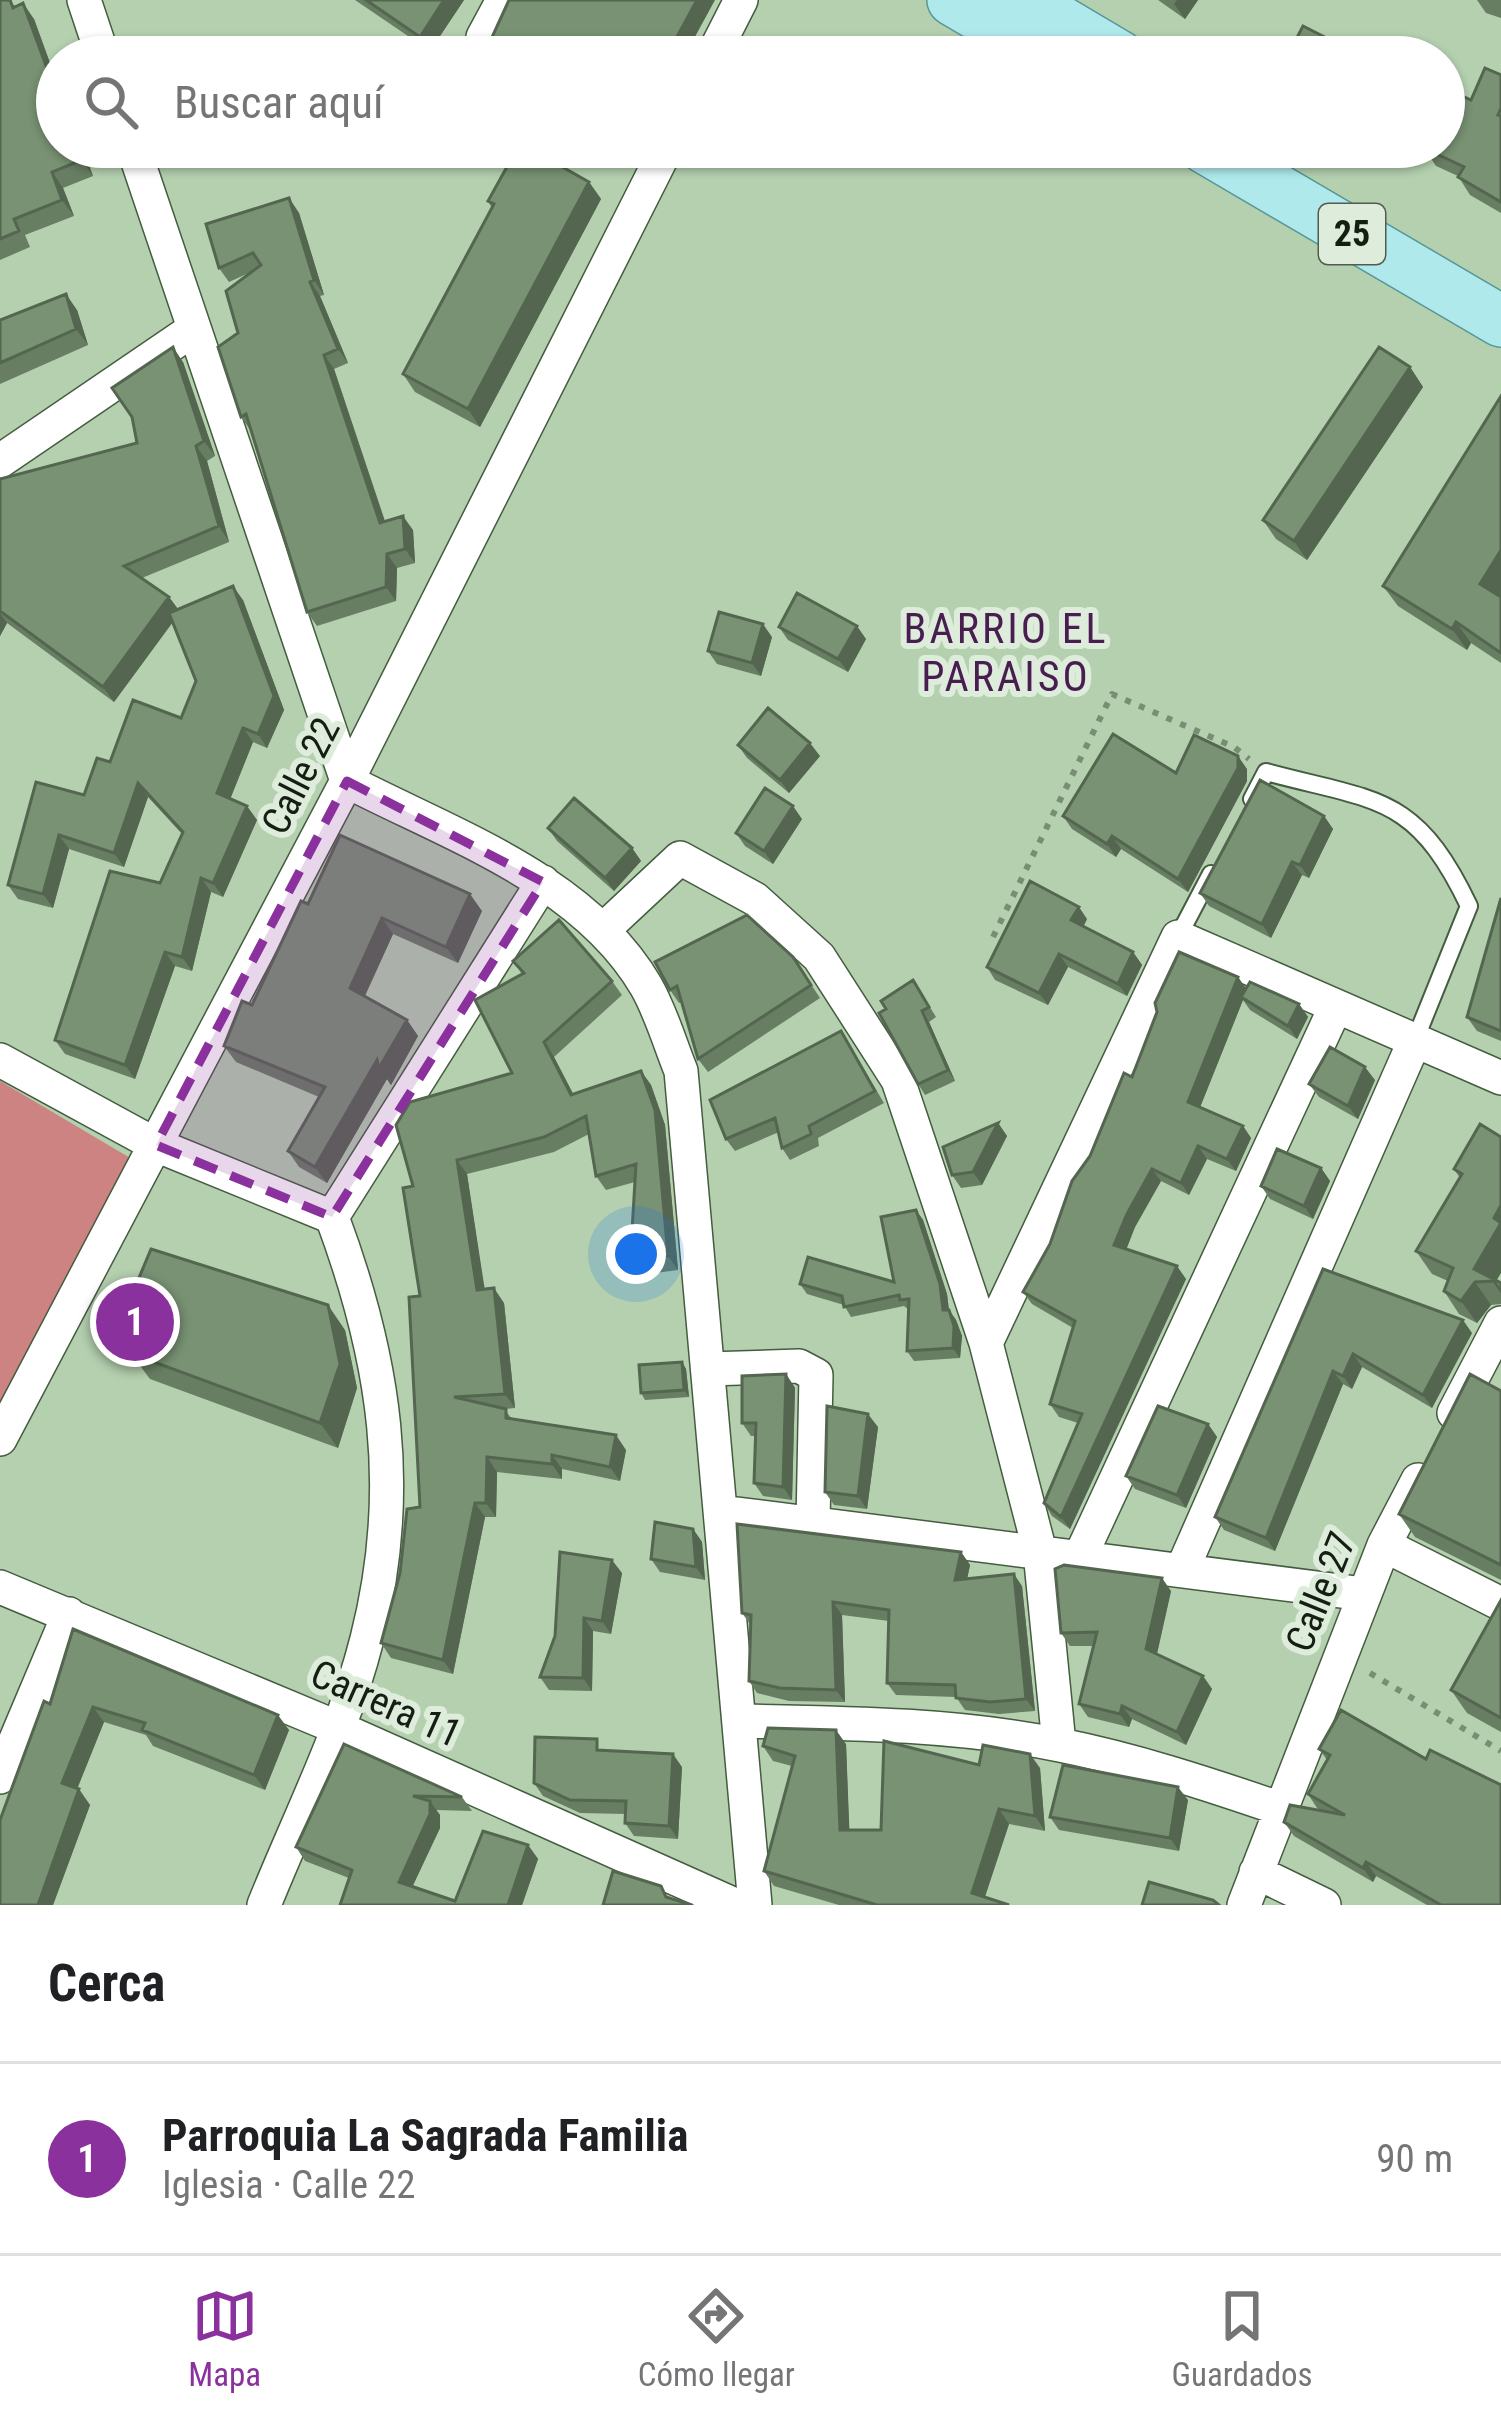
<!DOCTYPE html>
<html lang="es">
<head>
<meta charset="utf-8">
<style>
	:root { --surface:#fff; --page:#f2f2f2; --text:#202124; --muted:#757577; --line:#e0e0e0; --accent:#8a319d }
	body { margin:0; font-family:"Roboto Condensed",sans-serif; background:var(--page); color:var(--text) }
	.you { position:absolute; left:636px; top:1254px; width:42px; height:42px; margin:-30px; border:9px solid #fff; border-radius:50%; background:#1a73e8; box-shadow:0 0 0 18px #1a73e833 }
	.badge { display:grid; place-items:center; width:78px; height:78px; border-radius:50%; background:var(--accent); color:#fff; font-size:39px; font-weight:700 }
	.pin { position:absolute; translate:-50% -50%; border:6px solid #fff; box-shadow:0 3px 12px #0006 }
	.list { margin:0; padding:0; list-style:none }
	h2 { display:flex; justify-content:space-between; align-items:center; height:156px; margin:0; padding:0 48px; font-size:51px }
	h2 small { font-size:39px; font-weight:400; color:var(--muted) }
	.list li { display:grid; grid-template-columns:78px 1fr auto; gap:36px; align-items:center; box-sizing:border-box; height:192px; padding:0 48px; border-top:3px solid var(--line) }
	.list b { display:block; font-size:45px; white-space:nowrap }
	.list p { margin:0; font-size:39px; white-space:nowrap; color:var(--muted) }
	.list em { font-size:39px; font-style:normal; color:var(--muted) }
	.icon { flex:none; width:66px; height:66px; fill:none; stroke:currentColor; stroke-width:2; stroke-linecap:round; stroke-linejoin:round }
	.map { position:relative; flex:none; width:1501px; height:1905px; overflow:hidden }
	.search { position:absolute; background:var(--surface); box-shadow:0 3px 9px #0004; left:36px; right:36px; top:36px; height:132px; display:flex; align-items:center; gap:30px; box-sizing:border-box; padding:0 42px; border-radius:66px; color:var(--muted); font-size:45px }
	.sheet { height:348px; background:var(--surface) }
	nav { display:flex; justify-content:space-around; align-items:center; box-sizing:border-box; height:168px; border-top:3px solid var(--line); background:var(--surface); font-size:33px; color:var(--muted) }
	nav a { display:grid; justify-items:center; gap:6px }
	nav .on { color:var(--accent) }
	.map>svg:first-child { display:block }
</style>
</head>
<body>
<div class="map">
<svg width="1501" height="1905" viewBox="0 0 1501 1905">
	<rect width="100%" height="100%" fill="#b4d0af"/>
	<!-- green -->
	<path fill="#ce8383" d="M0,1081L137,1162L0,1404Z"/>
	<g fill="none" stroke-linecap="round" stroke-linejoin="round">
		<!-- lane casing -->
		<g stroke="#445c3f" stroke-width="20">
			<path id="lane" d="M1252,799L1266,772C1377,802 1415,793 1469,906L1415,1040
				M1178,937L1211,874"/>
		</g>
		<!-- street casing -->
		<g stroke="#445c3f" stroke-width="36">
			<path id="street" d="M84,0L103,57
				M483,37L503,0
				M712,57L741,0
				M133,147L347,781C451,835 584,880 646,986C661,1012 670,1044 681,1071L755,1905
				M0,461L194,329
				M603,930L680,858L755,899L819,957L898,1080L986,1343L1040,1552L1059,1744
				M0,1060L156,1145L332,1217C385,1359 405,1490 367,1639C344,1730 299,1818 264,1905
				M332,1217L543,882
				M986,1343L1178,937L1501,1078
				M708,1369L799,1366L816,1375L813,1522
				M1454,1413L1501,1323
				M0,1439L347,781L667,147
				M721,1512L1364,1594
				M1384,1545L1501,1604
				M1080,1557L1336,1006
				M1182,1570L1415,1040
				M0,1587L336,1727L735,1905
				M740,1721C847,1723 954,1724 1060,1745C1135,1760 1208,1784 1281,1809
				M0,1777L69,1614
				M1256,1872L1324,1905
				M1244,1905L1384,1545L1418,1480"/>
		</g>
		<!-- primary casing -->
		<g stroke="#569897" stroke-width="54">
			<path id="primary" d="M953,0L1050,57
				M1024,0L1120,57
				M1204,147L1501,321"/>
		</g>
		<!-- path -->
		<path stroke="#788d74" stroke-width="6" stroke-dasharray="6 9" stroke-linecap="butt" d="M993,937L1112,694L1234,747L1249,759
			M1370,1673L1501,1751"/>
		<!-- lane -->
		<use href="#lane" stroke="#fff" stroke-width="16"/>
		<!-- street -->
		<use href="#street" stroke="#fff" stroke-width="33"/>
		<!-- primary -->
		<use href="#primary" stroke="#afe9ec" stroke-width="51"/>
	</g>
	<!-- wall -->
	<path fill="#677e63" d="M0,0L17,6L34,19L53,72L57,147H82L93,176L63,188L74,216L25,235L30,247L0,260Z
		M355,0H464L430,51Z
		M1158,0H1198L1185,19Z
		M1477,0H1501V18L1486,13Z
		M1501,75V213L1470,195L1458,176L1436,166L1424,148L1471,100Z
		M589,182L601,199L480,427L415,392L403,374L492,208L488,201Z
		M289,198L299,213L324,295L320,296L348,363L334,369L385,521L413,530L415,563L397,568L396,601L317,626L307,612L251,431L241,417L238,333L251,272L229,282L219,268Z
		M77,310L88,345L0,384V320Z
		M183,362L215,456L207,461L229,542L142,578L169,597L178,609L243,600L284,710L267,748L253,742L230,799L257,820L223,897L211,892L192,971L175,966L135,1079L65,1054L55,1040L160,883L182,834L148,797L124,867L69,849L53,908L18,899L8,885L110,762L181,718L196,681L173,622L114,702L7,623L0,636V479L137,443Z
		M1410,367L1423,387L1307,560L1276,539L1263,520Z
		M1383,586L1501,595V663L1471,643L1467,650L1398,606Z
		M779,627L866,639L848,672L788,640Z
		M772,637L761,676L717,664L708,651Z
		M738,745L820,756L789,793L747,758Z
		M1247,769V781L1188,892L1121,849L1116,857L1072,829L1063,816L1176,773Z
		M1324,816L1333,829L1309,878L1302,875L1271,938L1209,906L1200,893Z
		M802,819L773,864L745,846L736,833Z
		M548,828L632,848L641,861L614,891L557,841Z
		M1501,898V1041L1477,1031L1467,1017Z
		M308,904L482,911L458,963L393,934L365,996L407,1020L418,1036L391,1085L387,1079L327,1183L299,1167L288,1151L319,1097L236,1062L224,1046L252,1005Z
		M1087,919L1083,927L1133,952L1142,965L1127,996L1068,967L1048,1005L995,980L987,967Z
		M793,957L820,998L708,1072L698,1059L682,1002L679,1003L670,990L655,962Z
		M513,961L612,981L622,995L554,1057L573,1094L641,1071L651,1085L665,1125L678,1270L633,1276L623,1262L632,1231L635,1182L606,1190L596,1176L589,1134L554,1152L467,1174L484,1289L504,1303L515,1408L504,1409L513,1420L626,1450L620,1481L562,1469V1479L497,1472L496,1517H485L453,1674L391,1658L381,1643L420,1507V1296L413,1186L512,1073L522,974Z
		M1238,977L1246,989L1299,1004L1308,1017L1297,1039L1250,1010L1243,1000L1200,1107L1243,1126L1251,1138L1236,1171L1207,1159L1189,1195L1161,1181L1135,1227L1126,1249L1186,1279L1070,1529L1052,1516L1044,1503L1078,1423L1059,1417L1050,1404L1073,1328L1032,1304L1023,1292L1050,1244L1090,1156L1132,1077Z
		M920,991L936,1017L929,1022L955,1081L925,1095L918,1084Z
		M841,1031L884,1103L818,1138L819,1146L790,1160L782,1148L779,1132L735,1151L726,1139Z
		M1375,1080L1358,1119L1319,1097L1309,1084Z
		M998,1123L1007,1136L982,1185L961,1188L952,1175Z
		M1480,1124L1496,1281L1501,1292V1304L1491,1305L1477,1323L1459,1314L1444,1291L1448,1281L1432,1274L1416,1251L1460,1178L1454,1169Z
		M1321,1168L1330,1181L1313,1219L1270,1199L1261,1186Z
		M916,1210L923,1220L947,1294L949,1310L956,1320L962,1336L960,1358L914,1361L907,1351L909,1310L904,1306L851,1317L844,1305L807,1294L800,1284L894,1282Z
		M1323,1269L1472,1333L1432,1408L1362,1367L1352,1389L1343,1384L1275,1551L1224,1530L1215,1517Z
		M345,1330L357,1388L338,1448L150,1379L141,1367L131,1365L113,1340Z
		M682,1362L686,1369L689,1397L645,1400L641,1393Z
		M786,1374L795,1388L792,1500L763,1496L754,1483L756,1436H751L742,1423Z
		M1501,1391V1580L1415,1537L1399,1514Z
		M1208,1424L1217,1437L1186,1508L1135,1489L1126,1476Z
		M878,1427L867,1509L834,1505L825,1492Z
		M693,1529L702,1542L705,1580L660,1572L651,1559Z
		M961,1552L970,1565L967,1579L1022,1586L1035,1711L999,1714L965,1710L956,1697L896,1695L887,1683L889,1621L842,1615L845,1702L789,1701L757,1693L749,1681L750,1624L742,1613Z
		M622,1573L611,1634L593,1631L592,1691L549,1690L540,1677L555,1636Z
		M1171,1591L1157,1654L1203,1676L1212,1689L1186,1745L1132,1719L1129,1727L1088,1717L1079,1704L1093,1646H1070L1061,1633Z
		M1501,1600V1732L1467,1713L1451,1690Z
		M73,1629L289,1730L265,1790L153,1746L146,1735L104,1722L77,1789L90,1805L53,1905H0L50,1704Z
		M1341,1710L1501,1905H1427L1376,1876L1373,1882L1294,1836L1284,1822L1324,1812L1317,1808L1308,1794L1327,1760L1319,1749Z
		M344,1744L462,1797L472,1811L436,1810L440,1815V1828L412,1887L455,1901L528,1845L538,1859L522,1905H340L349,1878L305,1861L296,1847Z
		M846,1744L849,1830H881L979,1765L1040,1768L1045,1831L1009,1824L985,1897L1009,1905H839L774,1886L764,1871L792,1766L773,1761L763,1746Z
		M606,1751L682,1767L678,1839L634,1836L625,1823L626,1814L580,1813L543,1796L534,1783Z
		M1188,1800L1179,1851L1059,1830L1050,1817Z"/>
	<!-- shaded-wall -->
	<path fill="#546650" d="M444,0H464L430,51L420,37Z
		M697,0H715L684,57H666Z
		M1177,0H1198L1185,19L1174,4Z
		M23,3L34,19L57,82L49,74Z
		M1342,46L1350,57H1336Z
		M77,147H82L93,176L82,160Z
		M52,172L63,188L74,216L62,200Z
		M589,182L601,199L480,427L468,409Z
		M289,198L299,213L324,295L314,280Z
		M310,282L320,296L348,363L338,349Z
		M66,294L77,310L88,345L76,329Z
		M173,347L183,362L215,456L204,441Z
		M324,355L334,369L390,537L380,523Z
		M1410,367L1423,387L1307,560L1294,541Z
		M196,446L207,461L229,542L219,526Z
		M403,516L413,530L415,563L405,549Z
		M1501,550V595L1495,604L1480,584Z
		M387,554L397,568L396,601L386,587Z
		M233,586L243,600L284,710L267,748L258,734Z
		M169,597L180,612L114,702L103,687Z
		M0,613L7,623L0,636Z
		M1456,622L1471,643L1467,650L1452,629Z
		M763,624L772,637L761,676L752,663Z
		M857,626L866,639L848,672L838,659Z
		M243,728L253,742L227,807L217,793Z
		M810,743L820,756L789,793L780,780Z
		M1238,756L1247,769V781L1188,892L1178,879Z
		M138,783L148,797L124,867L114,853Z
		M247,806L257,820L223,897L213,883Z
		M793,806L802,819L773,864L764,851Z
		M1324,816L1333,829L1309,878L1300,865Z
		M59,835L69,849L53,908L43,894Z
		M1112,836L1121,849L1116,857L1107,844Z
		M632,848L641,861L614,891L605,878Z
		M1292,862L1302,875L1271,938L1262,924Z
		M201,878L211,892L192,971L182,957Z
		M470,894L482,911L458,963L446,947Z
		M1079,907L1087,919L1080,933L1071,920Z
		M382,918L393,934L361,1004L350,988Z
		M165,952L175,966L135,1079L125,1065Z
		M1133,952L1142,965L1127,996L1118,984Z
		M1059,954L1068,967L1048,1005L1039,993Z
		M1238,977L1247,990L1197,1115L1188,1102Z
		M1299,1004L1308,1017L1297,1039L1288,1026Z
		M922,1011L929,1022L955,1081L948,1070Z
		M407,1020L418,1036L391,1085L387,1079L327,1183L315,1167L377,1060Z
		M544,1042L554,1057L581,1109L571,1095Z
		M1365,1067L1375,1080L1358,1119L1348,1106Z
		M641,1071L651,1085L665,1125L678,1270L668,1256Z
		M998,1123L1007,1136L982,1185L973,1172Z
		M1243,1126L1251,1138L1236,1171L1227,1159Z
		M1198,1146L1207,1159L1189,1195L1181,1183Z
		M457,1160L467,1174L487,1304L477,1290Z
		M1321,1168L1330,1181L1313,1219L1304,1206Z
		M1152,1169L1161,1181L1135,1227L1123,1258L1114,1245L1127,1214Z
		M1501,1205V1273L1495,1283L1474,1269L1494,1218Z
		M916,1210L923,1220L947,1294L950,1320L943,1310Z
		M1177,1266L1186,1279L1070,1529L1061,1517Z
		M1475,1282L1491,1305L1477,1323L1461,1301Z
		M494,1288L504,1303L515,1408L505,1394Z
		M328,1305L345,1330L357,1388L338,1448L320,1423Z
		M949,1310L956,1320L962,1336L960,1358L953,1348Z
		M1463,1320L1472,1333L1432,1408L1423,1395Z
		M1353,1354L1362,1367L1352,1389L1343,1376Z
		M682,1362L686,1369L689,1397L684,1390Z
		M1333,1371L1343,1384L1275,1551L1266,1538Z
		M786,1374L795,1388L792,1500L783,1487Z
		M868,1414L878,1427L867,1509L858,1496Z
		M1208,1424L1217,1437L1186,1508L1177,1495Z
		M616,1435L626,1450L620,1481L610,1467Z
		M552,1455L562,1469V1479L552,1464Z
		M487,1457L497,1472L496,1517L486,1503Z
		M475,1503L485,1517L453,1674L443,1660Z
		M693,1529L702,1542L705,1580L696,1567Z
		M961,1552L970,1565L964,1593L955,1580Z
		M612,1560L622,1573L611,1634L602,1621Z
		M1014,1574L1022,1586L1035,1711L1026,1699Z
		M1162,1578L1171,1591L1155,1662L1146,1649Z
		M833,1602L842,1615L845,1702L836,1690Z
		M584,1618L593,1631L592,1691L583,1678Z
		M1203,1676L1212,1689L1186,1745L1177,1732Z
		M1122,1706L1132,1719L1129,1727L1120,1714Z
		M93,1707L104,1722L73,1799L62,1783Z
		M278,1715L289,1730L265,1790L254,1775Z
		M836,1730L846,1744L850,1845L840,1830Z
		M673,1754L682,1767L678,1839L669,1826Z
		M1030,1754L1040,1768L1045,1831L1035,1816Z
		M1178,1787L1188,1800L1179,1851L1170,1838Z
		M79,1789L90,1805L53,1905H37Z
		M430,1801L440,1815V1828L408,1896L399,1882Z
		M999,1809L1009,1824L982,1905L972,1893Z
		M528,1845L538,1859L522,1905H508Z
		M1366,1862L1376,1876L1373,1882L1363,1868Z"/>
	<!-- building -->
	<path fill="#789273" stroke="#546650" stroke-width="3" d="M0,0H10L13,8L23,3L49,74L57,70V147H77L82,160L52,172L62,200L14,219L19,231L0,239Z
		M366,0H444L420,37Z
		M509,0H697L666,57H483Z
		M1303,26L1342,46L1336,57H1287Z
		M1485,68L1501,75V108L1498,115L1501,116V202L1458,177L1464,167L1424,148L1444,147V102L1449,90L1471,100Z
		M518,147H527L589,182L468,409L403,374L494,204L488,201Z
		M289,198L314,280L310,282L338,349L324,355L380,523L403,516L405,549L387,554L386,587L307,612L246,414L241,417L218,347L238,333L226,291L261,265L253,253L219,268L206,224Z
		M66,294L76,329L0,363V320Z
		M173,347L204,441L196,446L219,526L124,566L169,597L103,687L0,611V479L137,443L132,417L112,388Z
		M1379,347L1410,367L1294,541L1263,520Z
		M1501,396V550L1480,584L1501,597V653L1456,622L1452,629L1383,586Z
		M233,586L274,696L258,734L243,728L217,793L247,806L213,883L201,878L182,957L165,952L125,1065L55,1040L110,871L160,883L183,832L138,783L114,853L59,835L43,894L8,885L36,782L84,795L97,758L110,762L133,700L181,718L196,681L169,613Z
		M797,593L857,626L838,659L779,627Z
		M719,612L763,624L752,663L708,651Z
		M768,708L810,743L780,780L738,745Z
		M1113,734L1176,773L1194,735L1238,756V768L1178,879L1112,836L1107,844L1063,816Z
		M1260,780L1324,816L1300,865L1292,862L1262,924L1200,893Z
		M765,788L793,806L764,851L736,833Z
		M574,798L632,848L605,878L548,828Z
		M340,835L470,894L446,947L382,918L350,988L407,1020L379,1068L377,1060L315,1167L288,1151L325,1087L224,1046L242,1001L252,1005L301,901L308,904Z
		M1030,881L1079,907L1071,920L1133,952L1118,984L1059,954L1039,993L987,967Z
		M1501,898V1031L1467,1017Z
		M747,915L793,957L811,985L698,1059L677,986L670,990L655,962Z
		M559,920L612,981L544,1042L571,1095L641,1071L655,1110L668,1256L623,1262L621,1233L632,1231L636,1164L596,1176L586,1116L544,1137L457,1160L477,1290L494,1288L505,1394L454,1397L506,1409V1418L616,1435L610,1467L552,1455V1464L487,1457L486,1503H475L443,1660L381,1643L400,1573L407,1509L420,1507L409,1297L420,1296L403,1188L413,1186L396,1125L410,1102L512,1073L475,1000L524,973L513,961Z
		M1179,952L1238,977L1188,1102L1243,1126L1227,1159L1198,1146L1181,1183L1152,1169L1127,1214L1114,1245L1177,1266L1061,1517L1044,1503L1082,1414L1050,1404L1075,1321L1023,1292L1050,1244L1072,1181L1090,1156L1124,1073L1132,1077L1157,1012L1155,1003Z
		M913,980L929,1007L922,1011L948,1070L918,1084L879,1013L886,1009L881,1001Z
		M1250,982L1299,1004L1288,1026L1241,997Z
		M841,1031L875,1091L809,1126L811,1134L782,1148L775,1118L726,1139L710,1100Z
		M1330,1047L1365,1067L1348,1106L1309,1084Z
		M998,1123L973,1172L952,1175L943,1147Z
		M1480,1124L1501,1137V1205L1494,1218L1501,1223L1474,1269L1501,1283V1291L1494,1281L1475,1282L1461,1301L1444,1291L1453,1268L1416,1251L1462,1174L1454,1169Z
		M1277,1149L1321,1168L1304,1206L1261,1186Z
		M916,1210L940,1284L943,1310H949L954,1326L953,1348L907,1351L909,1299L900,1300L899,1295L844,1307L842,1296L800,1284L808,1257L894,1282L881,1217Z
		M151,1249L328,1305L340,1364L320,1423L132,1354L135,1345L113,1340Z
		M1323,1269L1463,1320L1423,1395L1353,1354L1343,1376L1333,1371L1266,1538L1215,1517Z
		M682,1362L684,1390L641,1393L639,1365Z
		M786,1374L783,1487L754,1483L756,1423H742V1376Z
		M1470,1374L1501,1391V1565L1399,1514Z
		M827,1406L868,1414L858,1496L825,1492Z
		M1158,1406L1208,1424L1177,1495L1126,1476Z
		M655,1522L693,1529L696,1567L651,1559Z
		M737,1524L961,1552L955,1580L1014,1574L1026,1699L990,1702L956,1698L955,1685L887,1683L889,1610L833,1602L836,1690L780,1688L749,1681L751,1615L742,1613Z
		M560,1552L612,1560L602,1621L584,1618L583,1678L540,1677L555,1636Z
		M1064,1565L1162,1578L1146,1649L1203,1676L1177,1732L1122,1706L1120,1714L1079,1704L1097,1632L1061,1633L1055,1569Z
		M1501,1600V1718L1451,1690Z
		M73,1629L278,1715L254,1775L142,1730L145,1723L93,1707L62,1783L79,1789L38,1905H0V1820L44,1701L50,1704Z
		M1341,1710L1426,1759L1430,1750L1501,1785V1905H1441L1366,1862L1363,1868L1284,1822L1290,1805L1345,1815L1308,1794L1330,1755L1319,1749Z
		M768,1728L836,1730L840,1830H881L884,1741L979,1765L983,1745L1030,1754L1035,1816L999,1809L972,1893L1009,1905H877L764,1871L795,1756L763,1746Z
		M535,1737L597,1739V1750L673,1754L669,1826L625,1823L626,1801L570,1800L534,1783Z
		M344,1744L462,1797L413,1796L430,1801V1814L399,1882L455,1901L483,1831L528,1845L508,1905H340L352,1870L296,1847Z
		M1063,1765L1178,1787L1170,1838L1050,1817Z
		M613,1871L661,1886L666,1897L692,1905H603Z
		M1149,1882L1213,1900L1219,1905H1142Z"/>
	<!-- marked area -->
	<path fill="#8a319d" fill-opacity="0.2" stroke="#8a319d" stroke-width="9" stroke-dasharray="24 15" stroke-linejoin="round" d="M347,781L543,882L332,1217L156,1145Z"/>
	<g text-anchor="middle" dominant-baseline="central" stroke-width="12" stroke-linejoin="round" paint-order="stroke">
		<!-- shield labels -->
		<rect fill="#deecdb" stroke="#515c4e" stroke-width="3" x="1319" y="204" width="66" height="60" rx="9"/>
		<g font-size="36" font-weight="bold" fill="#141e12">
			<text x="1352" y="234">25</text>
		</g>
		<!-- street labels -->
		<g font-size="39" fill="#141e12" stroke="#deecdb">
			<text transform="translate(301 776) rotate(-63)">Calle 22</text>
			<text transform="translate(1321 1592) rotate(-68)">Calle 27</text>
			<text transform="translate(386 1704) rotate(24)">Carrera 11</text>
		</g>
		<!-- neighbourhood labels -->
		<g font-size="42" letter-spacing="3" fill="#481e51" stroke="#deecdb">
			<text x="1006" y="628">BARRIO EL<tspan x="1006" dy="48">PARAISO</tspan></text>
		</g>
	</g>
</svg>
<div class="you"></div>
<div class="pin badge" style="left:135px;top:1322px">1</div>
<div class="search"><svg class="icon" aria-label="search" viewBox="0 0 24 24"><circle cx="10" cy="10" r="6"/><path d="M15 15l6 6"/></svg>Buscar aquí</div>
</div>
<section class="sheet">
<h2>Cerca<small></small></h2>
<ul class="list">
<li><span class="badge">1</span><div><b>Parroquia La Sagrada Familia</b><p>Iglesia · Calle 22</p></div><em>90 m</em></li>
</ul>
</section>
<nav>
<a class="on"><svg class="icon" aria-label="map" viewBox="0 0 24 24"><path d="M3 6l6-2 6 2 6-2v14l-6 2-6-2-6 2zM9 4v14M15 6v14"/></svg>Mapa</a>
<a><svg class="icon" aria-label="directions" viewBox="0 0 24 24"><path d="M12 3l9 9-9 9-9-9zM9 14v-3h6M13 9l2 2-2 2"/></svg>Cómo llegar</a>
<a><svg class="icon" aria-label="saved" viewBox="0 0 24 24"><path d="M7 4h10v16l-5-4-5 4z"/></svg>Guardados</a>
</nav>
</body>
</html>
